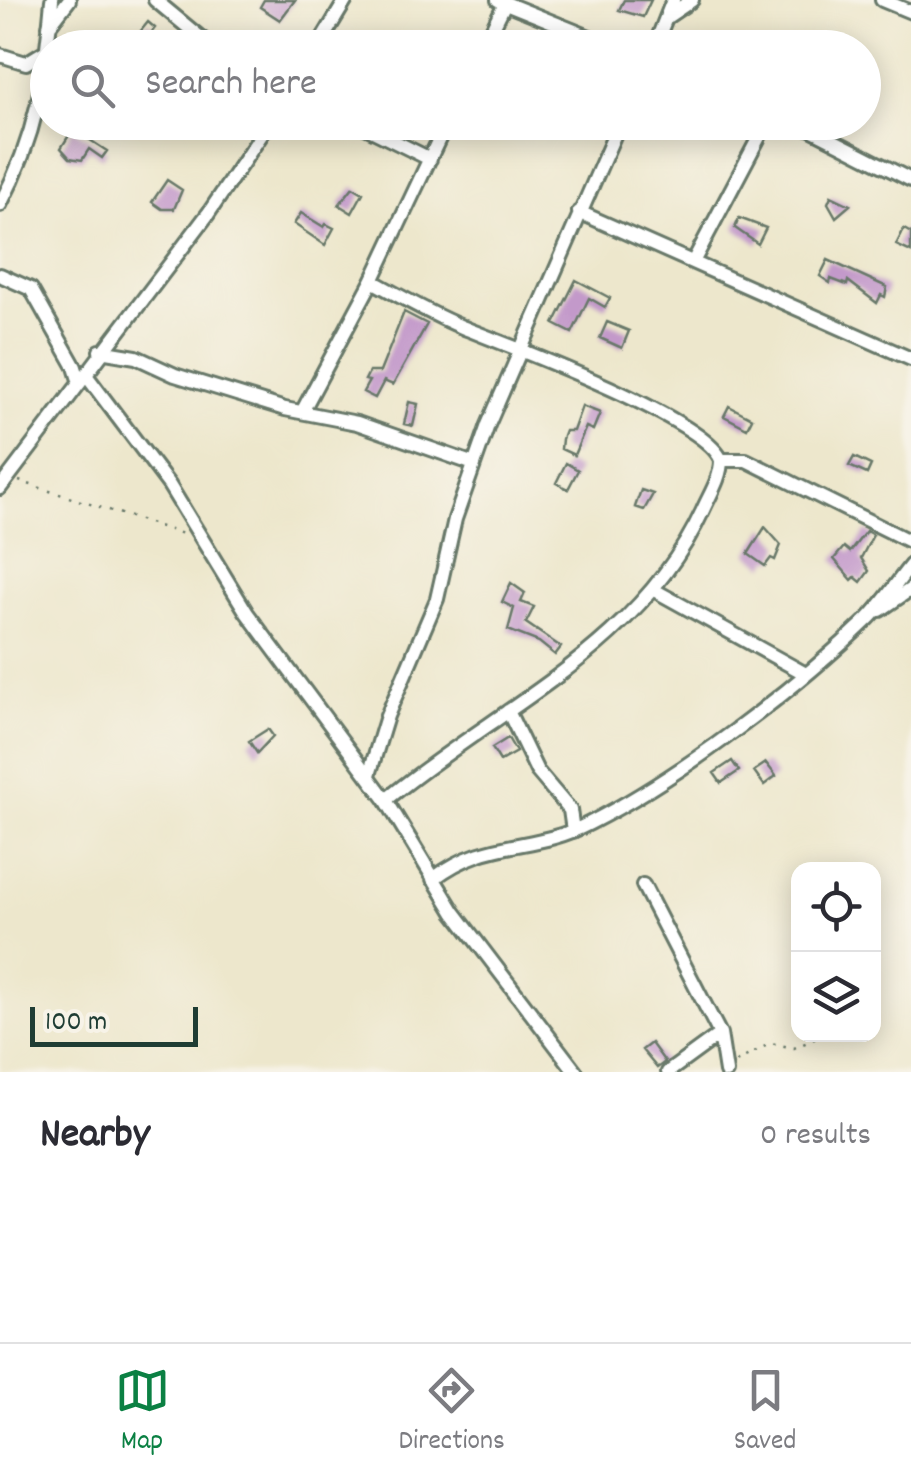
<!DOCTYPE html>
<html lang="en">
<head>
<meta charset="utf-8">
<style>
	:root { --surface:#fff; --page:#f2f2f3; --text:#2b2b33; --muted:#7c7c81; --line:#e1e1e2; --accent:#0b8043 }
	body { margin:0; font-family:Dekko,sans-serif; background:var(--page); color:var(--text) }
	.controls { position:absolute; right:30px; bottom:30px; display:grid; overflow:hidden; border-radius:20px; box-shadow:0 5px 25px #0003 }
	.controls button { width:90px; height:90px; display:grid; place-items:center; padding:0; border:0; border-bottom:2px solid var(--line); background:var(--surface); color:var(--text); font:50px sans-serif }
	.scale { position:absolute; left:30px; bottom:25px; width:168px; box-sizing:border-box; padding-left:10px; border:5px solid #1f3d34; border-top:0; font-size:28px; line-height:35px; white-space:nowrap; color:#1f3d34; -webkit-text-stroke:8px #f7f3e8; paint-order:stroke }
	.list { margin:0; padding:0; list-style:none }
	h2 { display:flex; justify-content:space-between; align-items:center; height:130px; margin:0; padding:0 40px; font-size:42px }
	h2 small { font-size:32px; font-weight:400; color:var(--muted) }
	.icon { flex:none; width:55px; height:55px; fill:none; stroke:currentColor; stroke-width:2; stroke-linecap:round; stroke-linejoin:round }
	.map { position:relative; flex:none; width:911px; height:1072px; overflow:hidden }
	.search { position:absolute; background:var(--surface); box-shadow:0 5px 25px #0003; left:30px; right:30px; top:30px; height:110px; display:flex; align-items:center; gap:25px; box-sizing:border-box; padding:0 35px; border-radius:55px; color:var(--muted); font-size:38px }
	.sheet { height:270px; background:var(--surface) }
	nav { display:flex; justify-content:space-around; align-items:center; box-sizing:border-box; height:140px; border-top:2px solid var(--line); background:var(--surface); font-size:28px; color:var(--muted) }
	nav a { display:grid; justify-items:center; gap:5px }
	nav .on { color:var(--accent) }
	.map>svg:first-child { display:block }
</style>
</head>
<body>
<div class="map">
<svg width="911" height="1072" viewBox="0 0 911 1072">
	<rect width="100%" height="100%" fill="#f7f3e8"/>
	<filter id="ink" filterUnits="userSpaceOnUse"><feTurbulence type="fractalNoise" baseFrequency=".01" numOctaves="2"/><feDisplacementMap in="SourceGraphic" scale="20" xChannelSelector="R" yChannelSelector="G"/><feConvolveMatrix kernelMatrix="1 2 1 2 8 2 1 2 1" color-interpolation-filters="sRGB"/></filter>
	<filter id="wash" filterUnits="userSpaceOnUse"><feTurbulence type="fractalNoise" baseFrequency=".0048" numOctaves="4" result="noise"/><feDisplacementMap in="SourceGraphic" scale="40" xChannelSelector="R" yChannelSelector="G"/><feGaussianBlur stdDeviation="2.25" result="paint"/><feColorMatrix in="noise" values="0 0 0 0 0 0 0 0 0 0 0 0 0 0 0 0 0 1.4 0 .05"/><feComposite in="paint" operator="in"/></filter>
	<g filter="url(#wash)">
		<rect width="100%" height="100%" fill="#ede7cc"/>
		<g id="blocks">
			<!-- building -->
			<path fill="#c399ca" d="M264,0H295L280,20L260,7Z
				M624,0H651L643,17L619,10Z
				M148,22L155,28L148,37L164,48H146L135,38Z
				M73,129L107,151L102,158L89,149L82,160L70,158L61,148Z
				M167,180L182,190L174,209H162L152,202Z
				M353,187L363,193L352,213L339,205Z
				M831,196L850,205L836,217L828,203Z
				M301,213L324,227L326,224L334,228L325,245L294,224Z
				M739,218L766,228L758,244L735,228Z
				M904,229L911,233V252L896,245Z
				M828,260L887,287L885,297L881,295L877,303L848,281L847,285L831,279L830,283L820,276Z
				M576,280L610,298L605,307L589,298L572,333L554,324Z
				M404,312L427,324L393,385L384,381L375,398L363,392L369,381L365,380L369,372H380Z
				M607,322L629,331L622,348L600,338Z
				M409,402L418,404L413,426L404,424Z
				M582,406L600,413L593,430L586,427L574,455L561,449L562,439L565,431H573Z
				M729,406L752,418L747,428L724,416Z
				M854,457L871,465L867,474L849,466Z
				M566,463L578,470L568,489L556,483Z
				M641,490L653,494L644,510L635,507Z
				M765,527L781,545L775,560L771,558L765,566L748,554Z
				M866,531L873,535L861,558L869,571L861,582L855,577L852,580L834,559L844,547L850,552Z
				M511,583L525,593L521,602L534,607L526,623L561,647L555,655L539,642L508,630L514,608L502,602Z
				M268,729L273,736L257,753L249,741Z
				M508,738L516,752L500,761L492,748Z
				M732,761L739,771L721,783L714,773Z
				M766,763L776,776L764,785L754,771Z
				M651,1043L665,1062L657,1068L642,1050Z"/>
		</g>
	</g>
	<g filter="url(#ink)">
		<use href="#blocks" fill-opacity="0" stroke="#677869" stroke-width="2.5"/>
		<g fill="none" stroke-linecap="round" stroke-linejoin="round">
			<!-- street casing -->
			<g stroke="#677869" stroke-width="18">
				<path id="street" d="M155,0L213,48
					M498,0L617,48
					M882,0L911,12
					M667,17L692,0
					M49,26L69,0
					M317,48L346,0
					M483,48L505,3
					M654,48L673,0
					M0,55L26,63L44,52
					M355,122L430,159
					M797,122L911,180
					M0,205C37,135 45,78 52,0
					M579,212L911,359
					M693,262L767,122
					M0,275L31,289L75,367L80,383
					M372,281C401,297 431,314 462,327C509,346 705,418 721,460C721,478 710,494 703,510C639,649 498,707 386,800
					M100,351L136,357L175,375L285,409L357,423L474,464
					M86,375L169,485L247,613L386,800L454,912L576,1072
					M302,412L372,281L447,122
					M721,460H746L911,542
					M0,488L208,214L270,122
					M654,590L804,673
					M880,610L911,589
					M508,711L537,771L570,810L573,831
					M369,775L387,716L437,599L455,519L488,425L620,122
					M433,879C489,836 533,853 590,823C680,777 795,690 868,619C884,603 897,582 911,565
					M643,885L720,1034L726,1072
					M668,1072L720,1034"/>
			</g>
			<!-- path -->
			<path stroke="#677869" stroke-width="2.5" stroke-dasharray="2.5 8" stroke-linecap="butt" d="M19,481L183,534
				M736,1062L771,1043L794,1048L826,1034"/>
			<!-- street -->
			<use href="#street" stroke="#fff" stroke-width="12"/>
		</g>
	</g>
</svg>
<div class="controls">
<button><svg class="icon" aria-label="locate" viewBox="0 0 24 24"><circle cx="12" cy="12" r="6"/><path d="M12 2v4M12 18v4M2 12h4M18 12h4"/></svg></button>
<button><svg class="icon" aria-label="layers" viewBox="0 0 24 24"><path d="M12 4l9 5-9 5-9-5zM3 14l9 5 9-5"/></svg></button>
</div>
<div class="scale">100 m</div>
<div class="search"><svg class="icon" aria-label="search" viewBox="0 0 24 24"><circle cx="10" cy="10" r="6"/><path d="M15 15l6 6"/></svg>Search here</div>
</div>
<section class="sheet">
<h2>Nearby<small>0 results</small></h2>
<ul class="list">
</ul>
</section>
<nav>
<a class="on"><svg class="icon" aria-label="map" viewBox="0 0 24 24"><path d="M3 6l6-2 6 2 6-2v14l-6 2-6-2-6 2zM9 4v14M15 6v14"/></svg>Map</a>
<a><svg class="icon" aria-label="directions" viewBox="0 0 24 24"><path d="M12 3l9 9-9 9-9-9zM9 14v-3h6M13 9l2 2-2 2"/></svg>Directions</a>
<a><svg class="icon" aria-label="saved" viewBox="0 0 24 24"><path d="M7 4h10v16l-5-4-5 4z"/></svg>Saved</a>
</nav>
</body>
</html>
